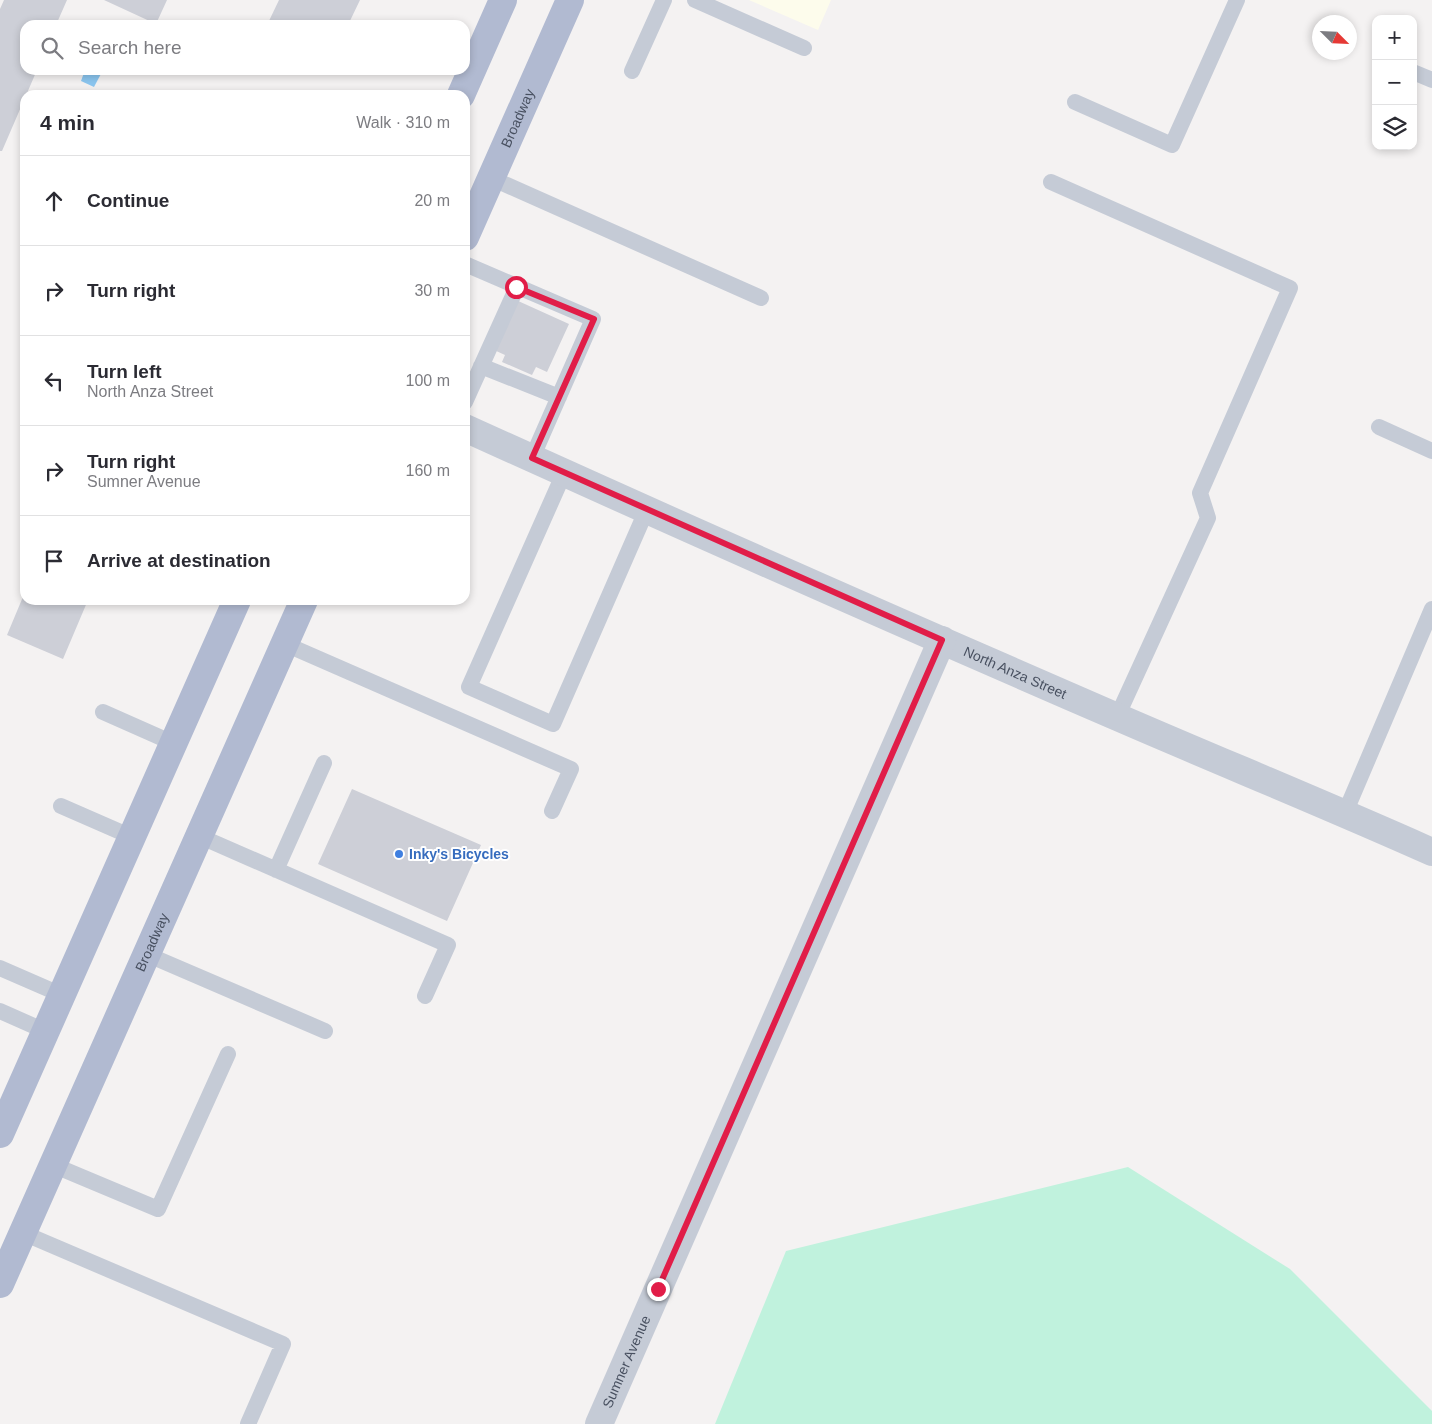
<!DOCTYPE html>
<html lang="en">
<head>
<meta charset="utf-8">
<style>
	:root { --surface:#fff; --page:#f7f7f7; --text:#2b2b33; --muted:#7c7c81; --line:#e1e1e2 }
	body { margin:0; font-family:Arial,sans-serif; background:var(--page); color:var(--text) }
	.controls { position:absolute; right:15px; top:15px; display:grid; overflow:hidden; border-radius:10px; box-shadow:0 2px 8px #0003 }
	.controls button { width:45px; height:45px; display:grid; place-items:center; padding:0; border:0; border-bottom:1px solid var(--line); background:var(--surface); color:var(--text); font:25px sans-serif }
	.compass { position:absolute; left:1312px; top:15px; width:45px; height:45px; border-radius:50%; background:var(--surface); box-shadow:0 2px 8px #0003; rotate:114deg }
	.stop { position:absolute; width:15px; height:15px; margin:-11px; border:4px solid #e11d48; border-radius:50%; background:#fff }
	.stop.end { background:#e11d48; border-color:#fff; box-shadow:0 1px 5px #0008 }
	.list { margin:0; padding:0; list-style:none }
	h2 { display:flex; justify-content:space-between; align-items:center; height:65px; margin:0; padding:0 20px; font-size:21px }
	h2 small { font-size:16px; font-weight:400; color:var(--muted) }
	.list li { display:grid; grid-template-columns:32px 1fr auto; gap:15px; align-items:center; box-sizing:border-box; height:90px; padding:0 20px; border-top:1px solid var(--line) }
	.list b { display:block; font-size:19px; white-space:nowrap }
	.list p { margin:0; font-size:16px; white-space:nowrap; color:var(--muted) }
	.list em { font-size:16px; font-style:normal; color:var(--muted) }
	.icon { flex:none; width:28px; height:28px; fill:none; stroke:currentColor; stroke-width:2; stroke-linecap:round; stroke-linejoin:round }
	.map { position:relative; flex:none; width:1432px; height:1424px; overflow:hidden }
	.search { position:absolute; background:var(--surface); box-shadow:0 2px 8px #0003; left:20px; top:20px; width:450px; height:55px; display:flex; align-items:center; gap:12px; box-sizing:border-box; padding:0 18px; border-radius:15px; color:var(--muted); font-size:19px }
	.panel { position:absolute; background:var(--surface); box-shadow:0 2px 8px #0003; left:20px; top:90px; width:450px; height:515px; border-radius:15px }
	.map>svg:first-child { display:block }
</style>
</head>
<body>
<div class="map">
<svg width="1432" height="1424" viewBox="0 0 1432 1424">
	<rect width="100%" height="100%" fill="#f4f2f2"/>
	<!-- commercial -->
	<path fill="#fdfcec" d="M749,0H831L818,30Z"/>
	<!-- green -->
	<path fill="#c0f2dd" d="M1128,1167L1290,1269L1432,1411V1424H715L786,1251Z"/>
	<!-- water -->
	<path fill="#8bc6f0" d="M85,70H103L94,87L81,81Z"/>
	<!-- building -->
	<path fill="#cdcfd7" d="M4,0H67L56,25H25V70H37L2,151H0V9Z
		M104,0H167L156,24Z
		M279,0H360L348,25H272L268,23Z
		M516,300L569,324L547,372L536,367L532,375L502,362L505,355L494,350Z
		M25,592V600H88L63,659L7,635Z
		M352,789L481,845L447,921L318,864Z"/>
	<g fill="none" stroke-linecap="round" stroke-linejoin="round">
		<!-- service -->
		<path stroke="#c5cbd6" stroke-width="16" d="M695,0L804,48
			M632,71L664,0
			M1413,72L1432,80
			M1075,102L1172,145L1237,0
			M491,178L761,298
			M1051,182L1290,288L1200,493L1208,518L1117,717
			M465,264L593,319L532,458
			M481,366L559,397
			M465,402L517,287
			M1379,427L1432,451
			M564,473L469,687L553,724L647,509
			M285,644L571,769L552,811
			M103,712L173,743
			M61,806L132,837
			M1345,813L1432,609
			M199,836L448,945L425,996
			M276,870L324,763
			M146,954L325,1031
			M0,968L62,995
			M0,1011L45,1031
			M53,1165L158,1209L228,1054
			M23,1233L283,1344L248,1424"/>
		<!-- minor -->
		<g stroke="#c5cbd6" stroke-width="28">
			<path id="s1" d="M465,428C681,526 898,622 1115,716C1221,762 1327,805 1432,852"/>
			<path id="s2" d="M599,1424L942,640"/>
		</g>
		<!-- primary -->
		<g stroke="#b1bad1" stroke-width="28">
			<path d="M461,95L503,0"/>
			<path id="s3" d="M465,237L570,0"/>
			<path d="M0,1134L237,600"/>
			<path id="s4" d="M0,1284L304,600"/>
		</g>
	</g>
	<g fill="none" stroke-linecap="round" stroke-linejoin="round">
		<!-- route -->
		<path stroke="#e11d48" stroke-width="6" d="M516,287L594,319L532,458L942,640L658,1289"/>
	</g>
	<!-- markers -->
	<circle fill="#3f7fe0" stroke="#fff" stroke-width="2" cx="399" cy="854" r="5"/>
	<g text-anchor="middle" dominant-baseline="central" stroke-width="4" stroke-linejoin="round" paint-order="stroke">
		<!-- street labels -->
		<g font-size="14" fill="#485060" stroke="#fff">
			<text stroke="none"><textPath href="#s3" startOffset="130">Broadway</textPath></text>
			<text stroke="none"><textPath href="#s1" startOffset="602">North Anza Street</textPath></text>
			<text stroke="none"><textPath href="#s4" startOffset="374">Broadway</textPath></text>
			<text stroke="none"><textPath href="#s2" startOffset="68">Sumner Avenue</textPath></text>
		</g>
		<!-- shop labels -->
		<g font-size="14" font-weight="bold" fill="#366cbe" stroke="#fff" text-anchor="start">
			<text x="409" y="854">Inky's Bicycles</text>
		</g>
	</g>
</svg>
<div class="controls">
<button>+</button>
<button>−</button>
<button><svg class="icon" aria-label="layers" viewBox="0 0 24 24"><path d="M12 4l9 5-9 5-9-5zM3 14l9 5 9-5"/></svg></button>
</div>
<svg class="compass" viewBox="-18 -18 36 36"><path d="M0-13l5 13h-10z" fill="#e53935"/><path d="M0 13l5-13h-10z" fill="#7c7c81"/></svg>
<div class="stop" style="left:516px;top:287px"></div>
<div class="stop end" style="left:658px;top:1289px"></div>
<div class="search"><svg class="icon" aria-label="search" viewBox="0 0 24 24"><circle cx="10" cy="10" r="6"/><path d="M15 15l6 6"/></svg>Search here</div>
<section class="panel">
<h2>4 min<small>Walk · 310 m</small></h2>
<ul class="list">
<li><svg class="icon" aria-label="ahead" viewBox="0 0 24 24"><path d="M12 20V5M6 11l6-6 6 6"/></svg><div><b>Continue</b></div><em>20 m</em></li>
<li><svg class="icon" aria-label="right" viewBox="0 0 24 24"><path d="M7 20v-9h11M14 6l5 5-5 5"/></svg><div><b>Turn right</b></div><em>30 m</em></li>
<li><svg class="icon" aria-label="left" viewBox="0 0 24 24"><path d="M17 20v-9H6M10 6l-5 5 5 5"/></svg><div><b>Turn left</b><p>North Anza Street</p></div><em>100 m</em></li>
<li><svg class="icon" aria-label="right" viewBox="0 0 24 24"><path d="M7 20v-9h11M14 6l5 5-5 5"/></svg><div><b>Turn right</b><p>Sumner Avenue</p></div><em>160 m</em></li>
<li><svg class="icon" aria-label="arrive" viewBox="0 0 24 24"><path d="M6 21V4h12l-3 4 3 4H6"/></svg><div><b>Arrive at destination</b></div></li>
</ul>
</section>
</div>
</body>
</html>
